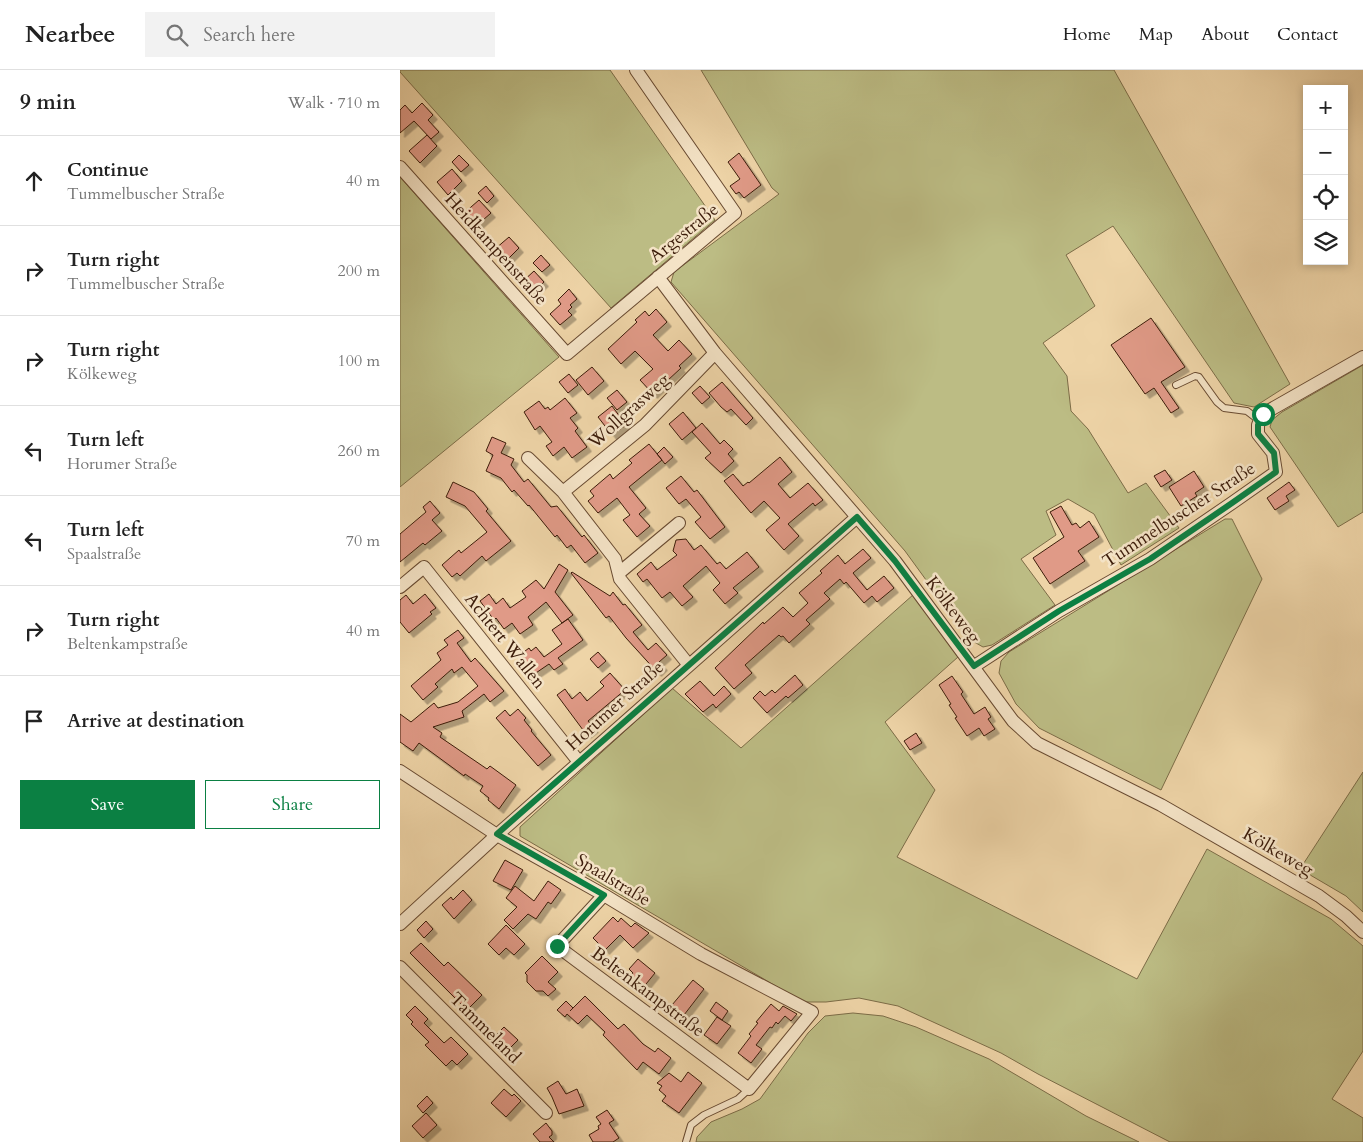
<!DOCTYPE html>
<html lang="en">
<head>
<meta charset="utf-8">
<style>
	:root { --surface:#fff; --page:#f2f2f2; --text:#222; --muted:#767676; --line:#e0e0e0; --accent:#0b8043 }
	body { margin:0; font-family:Cardo,serif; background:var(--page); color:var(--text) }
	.controls { position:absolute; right:15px; top:15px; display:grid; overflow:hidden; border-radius:0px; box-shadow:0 2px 8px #0003 }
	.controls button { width:45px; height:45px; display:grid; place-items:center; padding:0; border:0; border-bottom:1px solid var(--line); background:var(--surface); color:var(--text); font:25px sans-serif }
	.stop { position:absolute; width:15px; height:15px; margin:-11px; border:4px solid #0b8043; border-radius:50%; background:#fff }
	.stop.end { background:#0b8043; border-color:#fff; box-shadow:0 1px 5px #0008 }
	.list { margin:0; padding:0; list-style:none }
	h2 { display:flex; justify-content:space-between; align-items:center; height:65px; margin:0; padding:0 20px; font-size:21px }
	h2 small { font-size:16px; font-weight:400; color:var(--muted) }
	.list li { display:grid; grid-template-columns:32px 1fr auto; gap:15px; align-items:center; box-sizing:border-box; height:90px; padding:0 20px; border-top:1px solid var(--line) }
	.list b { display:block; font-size:19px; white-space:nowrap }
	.list p { margin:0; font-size:16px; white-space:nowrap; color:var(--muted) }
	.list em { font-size:16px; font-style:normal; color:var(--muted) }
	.actions { display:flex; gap:10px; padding:15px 20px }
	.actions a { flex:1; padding:11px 0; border:1px solid var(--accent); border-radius:0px; text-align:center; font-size:18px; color:var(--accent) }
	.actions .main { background:var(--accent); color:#fff }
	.icon { flex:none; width:28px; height:28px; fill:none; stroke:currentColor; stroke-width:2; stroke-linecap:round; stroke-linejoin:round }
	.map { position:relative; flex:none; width:963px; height:1072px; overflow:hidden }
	header { display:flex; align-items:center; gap:30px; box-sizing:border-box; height:70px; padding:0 25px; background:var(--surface); border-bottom:1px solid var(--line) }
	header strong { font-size:24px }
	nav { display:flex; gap:28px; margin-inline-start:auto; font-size:18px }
	.search { width:350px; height:45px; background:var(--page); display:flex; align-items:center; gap:12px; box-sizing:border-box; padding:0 18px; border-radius:0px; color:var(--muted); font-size:19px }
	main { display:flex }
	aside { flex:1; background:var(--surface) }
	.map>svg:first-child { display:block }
</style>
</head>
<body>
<header>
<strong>Nearbee</strong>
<div class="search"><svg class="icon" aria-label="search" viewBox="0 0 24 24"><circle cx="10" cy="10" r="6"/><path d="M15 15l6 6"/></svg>Search here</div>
<nav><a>Home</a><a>Map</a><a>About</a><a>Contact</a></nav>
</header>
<main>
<aside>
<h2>9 min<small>Walk · 710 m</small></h2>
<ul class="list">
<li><svg class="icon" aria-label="ahead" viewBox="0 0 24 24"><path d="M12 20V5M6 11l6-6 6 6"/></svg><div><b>Continue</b><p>Tummelbuscher Straße</p></div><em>40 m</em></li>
<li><svg class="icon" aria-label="right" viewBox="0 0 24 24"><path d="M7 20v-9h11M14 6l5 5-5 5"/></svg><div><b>Turn right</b><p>Tummelbuscher Straße</p></div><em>200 m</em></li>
<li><svg class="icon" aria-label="right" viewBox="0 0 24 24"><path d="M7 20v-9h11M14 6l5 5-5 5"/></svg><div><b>Turn right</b><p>Kölkeweg</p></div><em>100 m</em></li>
<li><svg class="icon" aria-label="left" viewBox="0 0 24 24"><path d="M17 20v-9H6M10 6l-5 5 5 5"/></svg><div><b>Turn left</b><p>Horumer Straße</p></div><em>260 m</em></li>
<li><svg class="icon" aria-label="left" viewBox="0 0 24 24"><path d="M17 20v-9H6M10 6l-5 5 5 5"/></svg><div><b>Turn left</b><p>Spaalstraße</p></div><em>70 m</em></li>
<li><svg class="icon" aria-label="right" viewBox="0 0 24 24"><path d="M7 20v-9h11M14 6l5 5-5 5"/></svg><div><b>Turn right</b><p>Beltenkampstraße</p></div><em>40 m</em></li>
<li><svg class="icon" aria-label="arrive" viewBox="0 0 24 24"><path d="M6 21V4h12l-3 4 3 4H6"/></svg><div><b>Arrive at destination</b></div></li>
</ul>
<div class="actions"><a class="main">Save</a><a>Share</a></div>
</aside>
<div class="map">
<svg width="963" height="1072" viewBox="0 0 963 1072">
	<defs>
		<filter id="shadow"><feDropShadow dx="4.5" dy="4.5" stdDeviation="0" flood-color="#0004"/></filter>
	</defs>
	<rect width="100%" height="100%" fill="#eed4a7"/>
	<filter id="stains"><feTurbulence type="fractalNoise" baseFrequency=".004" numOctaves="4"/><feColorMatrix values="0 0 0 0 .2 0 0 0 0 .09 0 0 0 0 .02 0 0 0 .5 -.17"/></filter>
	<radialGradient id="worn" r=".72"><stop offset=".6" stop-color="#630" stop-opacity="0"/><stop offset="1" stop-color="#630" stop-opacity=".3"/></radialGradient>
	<!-- green -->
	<path fill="#bcbc84" stroke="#7c6c47" d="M0,0H210L315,150L211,238L0,2Z
		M301,0H714L890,314L854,337L834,333L713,156L666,185L695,236L643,273L667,306L671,341L688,359L728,423L746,413L779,458L721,495L694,444L668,429L646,441L656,465L621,489L655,535L592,575L583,577L569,569L505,481L271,212L274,202L379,124L372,118Z
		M0,107L159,287L0,417Z
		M963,295V442L938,457L870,357L872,350L882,342Z
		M825,449H832L862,509L761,720L639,658L616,634L599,603L601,591L609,582Z
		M514,524L558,587L485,652L535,720L497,787L737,909L807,779L931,849L963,876V981L932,1029L963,1048V1072H770L638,1004L601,983L498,936L459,928L426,932H403L120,766V757L272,618L341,678Z
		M963,702V842L946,826L900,799Z
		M453,943L483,946L516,957L589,989L686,1046L739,1072H296L297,1067L311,1052L342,1039L360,1029L408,963L425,946Z"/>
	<!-- building -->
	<path fill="#e09a87" stroke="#3c1c0a" filter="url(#shadow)" d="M22,33L33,45L28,50L39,62L31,69L14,51L0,63V40L5,35L12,43Z
		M27,65L37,76L20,93L9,81Z
		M339,83L361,115L344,128L339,122L336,124L330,116L340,109L328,92Z
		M59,85L69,95L61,102L52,92Z
		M52,99L62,111L48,125L37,112Z
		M86,116L94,126L87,133L78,123Z
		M79,130L91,143L75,157L63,144Z
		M109,167L119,178L106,191L95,179Z
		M141,185L150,195L142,202L133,193Z
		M134,201L144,212L131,224L121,213Z
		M169,219L177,229L170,235L172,237L168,241L172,245L160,255L150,244L161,234L158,230Z
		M256,239L267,252L253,265L268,281L279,270L292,284L279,296L281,298L253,324L240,310L253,299L235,281L221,294L208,279L237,252L235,250L245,241L249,246Z
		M751,248L785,297L761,312L779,338L771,343L754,318L745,324L711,275Z
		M192,297L204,311L188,325L176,310Z
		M169,304L178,315L168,323L159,312Z
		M322,312L353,348L346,355L331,339L327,342L321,337L309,323Z
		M300,316L310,327L302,334L292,323Z
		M217,320L227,332L217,340L207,328Z
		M165,328L177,343L170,348L178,358L175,361L187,377L172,388L164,377L153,386L146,376L152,372L140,356L135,360L124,342L139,331L145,339L148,337L150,340Z
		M212,336L226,355L212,365L198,347Z
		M283,342L296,358L282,370L269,354Z
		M302,353L320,374L324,370L333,379L328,384L334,391L321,403L305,388L311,383L292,362Z
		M92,367L106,373L101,383L114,389L111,395L124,412L128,409L151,437L157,436L182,467L184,465L198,483L185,493L171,475L167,478L157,465L155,467L129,435L128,436L114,420L112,422L101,408L86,401L93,385L86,381Z
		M249,374L262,390L229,417L246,438L239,444L250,456L237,467L223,450L230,445L217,428L198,443L188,431L194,426L190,421L210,404L213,409L232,393L229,390Z
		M264,377L273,387L265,394L257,384Z
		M380,387L392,402L378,414L390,428L408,413L423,430L415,436L413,433L388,454L399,466L384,480L366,460L380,448L364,431L351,443L324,411L333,404L343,416L348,412L349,413Z
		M765,400L772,410L761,417L754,406Z
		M794,401L804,417L795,423L797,426L781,436L769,417Z
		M281,406L294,422L297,420L325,457L310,469L295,452L301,447L286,429L279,434L266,418Z
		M53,412L74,422L88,439L86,441L111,471L86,491L82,486L60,506L57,503L52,507L42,495L59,480L61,483L87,462L65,436L46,427Z
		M889,412L895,420L886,426L889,431L875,440L867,428Z
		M30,431L40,443L32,450L42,461L25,475L23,473L0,492V464L26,442L23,437Z
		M661,436L672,455L676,453L680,458L689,451L699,467L678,481L685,491L650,514L633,488L664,467L650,442Z
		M286,469L294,480L301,475L317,494L320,492L326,499L347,482L359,497L333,518L338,523L325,534L313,520L320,513L306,496L283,516L293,527L282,536L270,522L262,528L247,509L243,512L237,504L251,492L257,500L277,485L273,481L276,470Z
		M463,479L471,488L453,503L467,520L484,506L494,518L477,532L472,526L464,533L446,512L444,514L440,509L424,523L430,529L406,550L410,554L389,573L383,566L381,567L379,565L345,595L352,603L334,619L315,598L363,552L364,554L383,537L393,547L408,533L399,523L422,503L420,501L438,485L445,494Z
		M159,494L168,500L155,522L173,545L162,553L146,532L128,547L133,555L120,564L112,553L104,559L96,548L94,550L80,531L89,524L96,534L103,528L110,538L126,527L122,521L136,510L144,519Z
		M172,502L210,526L213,522L223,535L225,534L242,555L233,562L248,580L256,573L267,585L259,592L263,596L257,602L226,568L209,546L206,548L171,503Z
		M25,524L36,538L30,542L32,544L9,563L0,552V530L6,525L13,534Z
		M168,549L183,570L158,588L163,594L154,600L149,594L130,607L118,593L123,589L120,585L129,578L131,581L136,577L144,587L162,574L152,560Z
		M58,560L64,568L57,573L71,592L75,588L104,621L90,632L84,624L62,641L64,647L33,657L42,663L40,667L87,699L90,696L116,715L99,739L88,730L89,728L80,721L83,716L65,704L64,706L19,673L13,681L0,672V644L11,652L34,633L38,638L58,632L78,616L62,597L54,603L52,599L35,614L38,617L23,630L11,616L41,590L37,583L48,575L44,570Z
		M198,582L206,591L198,598L190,589Z
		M210,603L225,620L188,651L194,658L186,664L157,625L165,619L172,629L180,622L187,631L204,616L200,612Z
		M395,605L403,615L388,628L386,626L367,643L353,628L360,621L365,626L372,620L375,623Z
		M552,606L563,622L561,624L574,644L585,637L591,647L588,649L595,659L584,666L579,658L567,666L555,648L557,647L549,635L551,634L539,615Z
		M300,611L314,626L324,616L331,624L316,638L313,634L303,642L285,624Z
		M118,639L126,648L124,650L132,660L131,661L151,685L138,696L96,648L105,640L110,646Z
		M516,663L522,673L510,680L504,671Z
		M105,790L123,800L111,820L93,811Z
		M148,811L161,820L151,834L148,832L136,849L128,844L113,859L104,850L117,837L106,828L115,816L134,831Z
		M63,820L72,830L54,849L42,835L51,827L53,830Z
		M213,847L218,852L221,848L231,857L235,853L249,863L233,878L220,865L205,880L193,868Z
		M26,851L33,859L24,868L17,860Z
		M106,855L125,874L114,885L106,878L99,885L88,874Z
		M21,873L44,896L48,892L82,925L67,940L10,883Z
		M142,886L158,902L148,912L156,919L148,926L143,921H136L127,912V905L125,903Z
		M238,889L255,903L242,919L229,908L233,903L229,899Z
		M293,910L304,919L284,945L272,935Z
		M185,926L218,959L224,954L243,974L255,982L258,978L271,988L259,1004L243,992L237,1000L203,965L205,962L187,945L178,954L167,944L165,947L157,940L166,931L173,938L170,941Z
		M316,932L328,941L322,950L310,941Z
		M371,934L379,941L383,936L397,944L391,951L385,946L378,954L376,952L372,958L370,957L356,975L362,979L351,993L338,983L351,966L349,964L358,953L356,952Z
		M15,936L28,949L24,953L44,973L51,967L68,984L57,995L52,990L46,996L25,975L29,972L11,954L13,952L6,945Z
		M317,947L331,956L317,974L304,965Z
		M104,957L118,970L106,982L92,969Z
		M288,1002L302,1013L279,1043L262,1031L266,1026L259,1020L262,1016L257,1013L269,1003L281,1012Z
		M158,1011L166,1024L177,1019L184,1036L159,1044L152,1027L147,1018Z
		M104,1019L112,1026L114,1024L121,1031L106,1047L91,1033Z
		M27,1026L33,1033L23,1043L17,1036Z
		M207,1040L214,1050L209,1053L219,1068L213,1072H193L189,1065L199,1059L198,1056L201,1054L196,1047Z
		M26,1043L37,1055L23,1068L12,1056Z
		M146,1053L152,1061V1065L149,1067L154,1072H140L133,1064Z"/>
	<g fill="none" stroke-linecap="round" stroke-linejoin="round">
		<!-- service casing -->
		<g stroke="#684a31" stroke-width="8">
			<path id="service" d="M776,315L795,306L799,307L817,332L824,338L847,341L860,351
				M286,1072L291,1055L304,1045L338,1029L349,1019"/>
		</g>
		<!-- minor casing -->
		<g stroke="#684a31" stroke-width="14">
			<path id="minor" d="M0,97L167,284L335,143L236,0
				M258,207L315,283L495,491L613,651L637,673L761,735L919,826L946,846L963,862
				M128,388L163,422
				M219,503L279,453
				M0,517L24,497L179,692
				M288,594L220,509L215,489L163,422L245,355L315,283
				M573,597L659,541L750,489L832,433L876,402L873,383L858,364V355L863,344L963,287
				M0,701L97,765L204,825L301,884L412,942L349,1019L157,876L204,825
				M0,854L97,765L457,447
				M0,897L146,1043"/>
		</g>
		<!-- service -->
		<use href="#service" stroke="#f4e3c6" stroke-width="6"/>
		<!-- minor -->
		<use href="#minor" stroke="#f4e3c6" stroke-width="12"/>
	</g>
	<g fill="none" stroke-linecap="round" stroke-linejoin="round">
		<!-- route -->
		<path stroke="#0b8043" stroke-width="6" d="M157,876L204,825L97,764L457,447L495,491L574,596L659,541L750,489L832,433L876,402L874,383L858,364V355L863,344"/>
	</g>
	<g text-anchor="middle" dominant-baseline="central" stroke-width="5" stroke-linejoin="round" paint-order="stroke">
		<!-- street labels -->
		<g font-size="18" fill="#3c1c0a" stroke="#f4e3c6">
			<text transform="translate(284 163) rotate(-39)">Argestraße</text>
			<text transform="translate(96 179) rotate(48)">Heidkampenstraße</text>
			<text transform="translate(229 341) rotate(-42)">Wollgrasweg</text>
			<text transform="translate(779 445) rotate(-33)">Tummelbuscher Straße</text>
			<text transform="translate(553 540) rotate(53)">Kölkeweg</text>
			<text transform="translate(105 571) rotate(51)">Achtert Wallen</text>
			<text transform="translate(215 636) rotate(-42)">Horumer Straße</text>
			<text transform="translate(878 782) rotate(30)">Kölkeweg</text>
			<text transform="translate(213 810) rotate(31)">Spaalstraße</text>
			<text transform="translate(248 922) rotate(37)">Beltenkampstraße</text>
			<text transform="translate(85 958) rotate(45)">Tammeland</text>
		</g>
	</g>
	<rect width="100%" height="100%" filter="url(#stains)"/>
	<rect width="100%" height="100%" fill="url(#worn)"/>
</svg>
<div class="controls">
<button>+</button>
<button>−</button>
<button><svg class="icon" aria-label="locate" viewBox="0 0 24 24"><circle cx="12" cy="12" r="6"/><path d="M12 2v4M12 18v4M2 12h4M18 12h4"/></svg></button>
<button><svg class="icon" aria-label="layers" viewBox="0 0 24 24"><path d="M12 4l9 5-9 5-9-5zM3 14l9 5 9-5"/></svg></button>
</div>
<div class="stop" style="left:863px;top:344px"></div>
<div class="stop end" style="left:157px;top:876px"></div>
</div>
</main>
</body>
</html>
